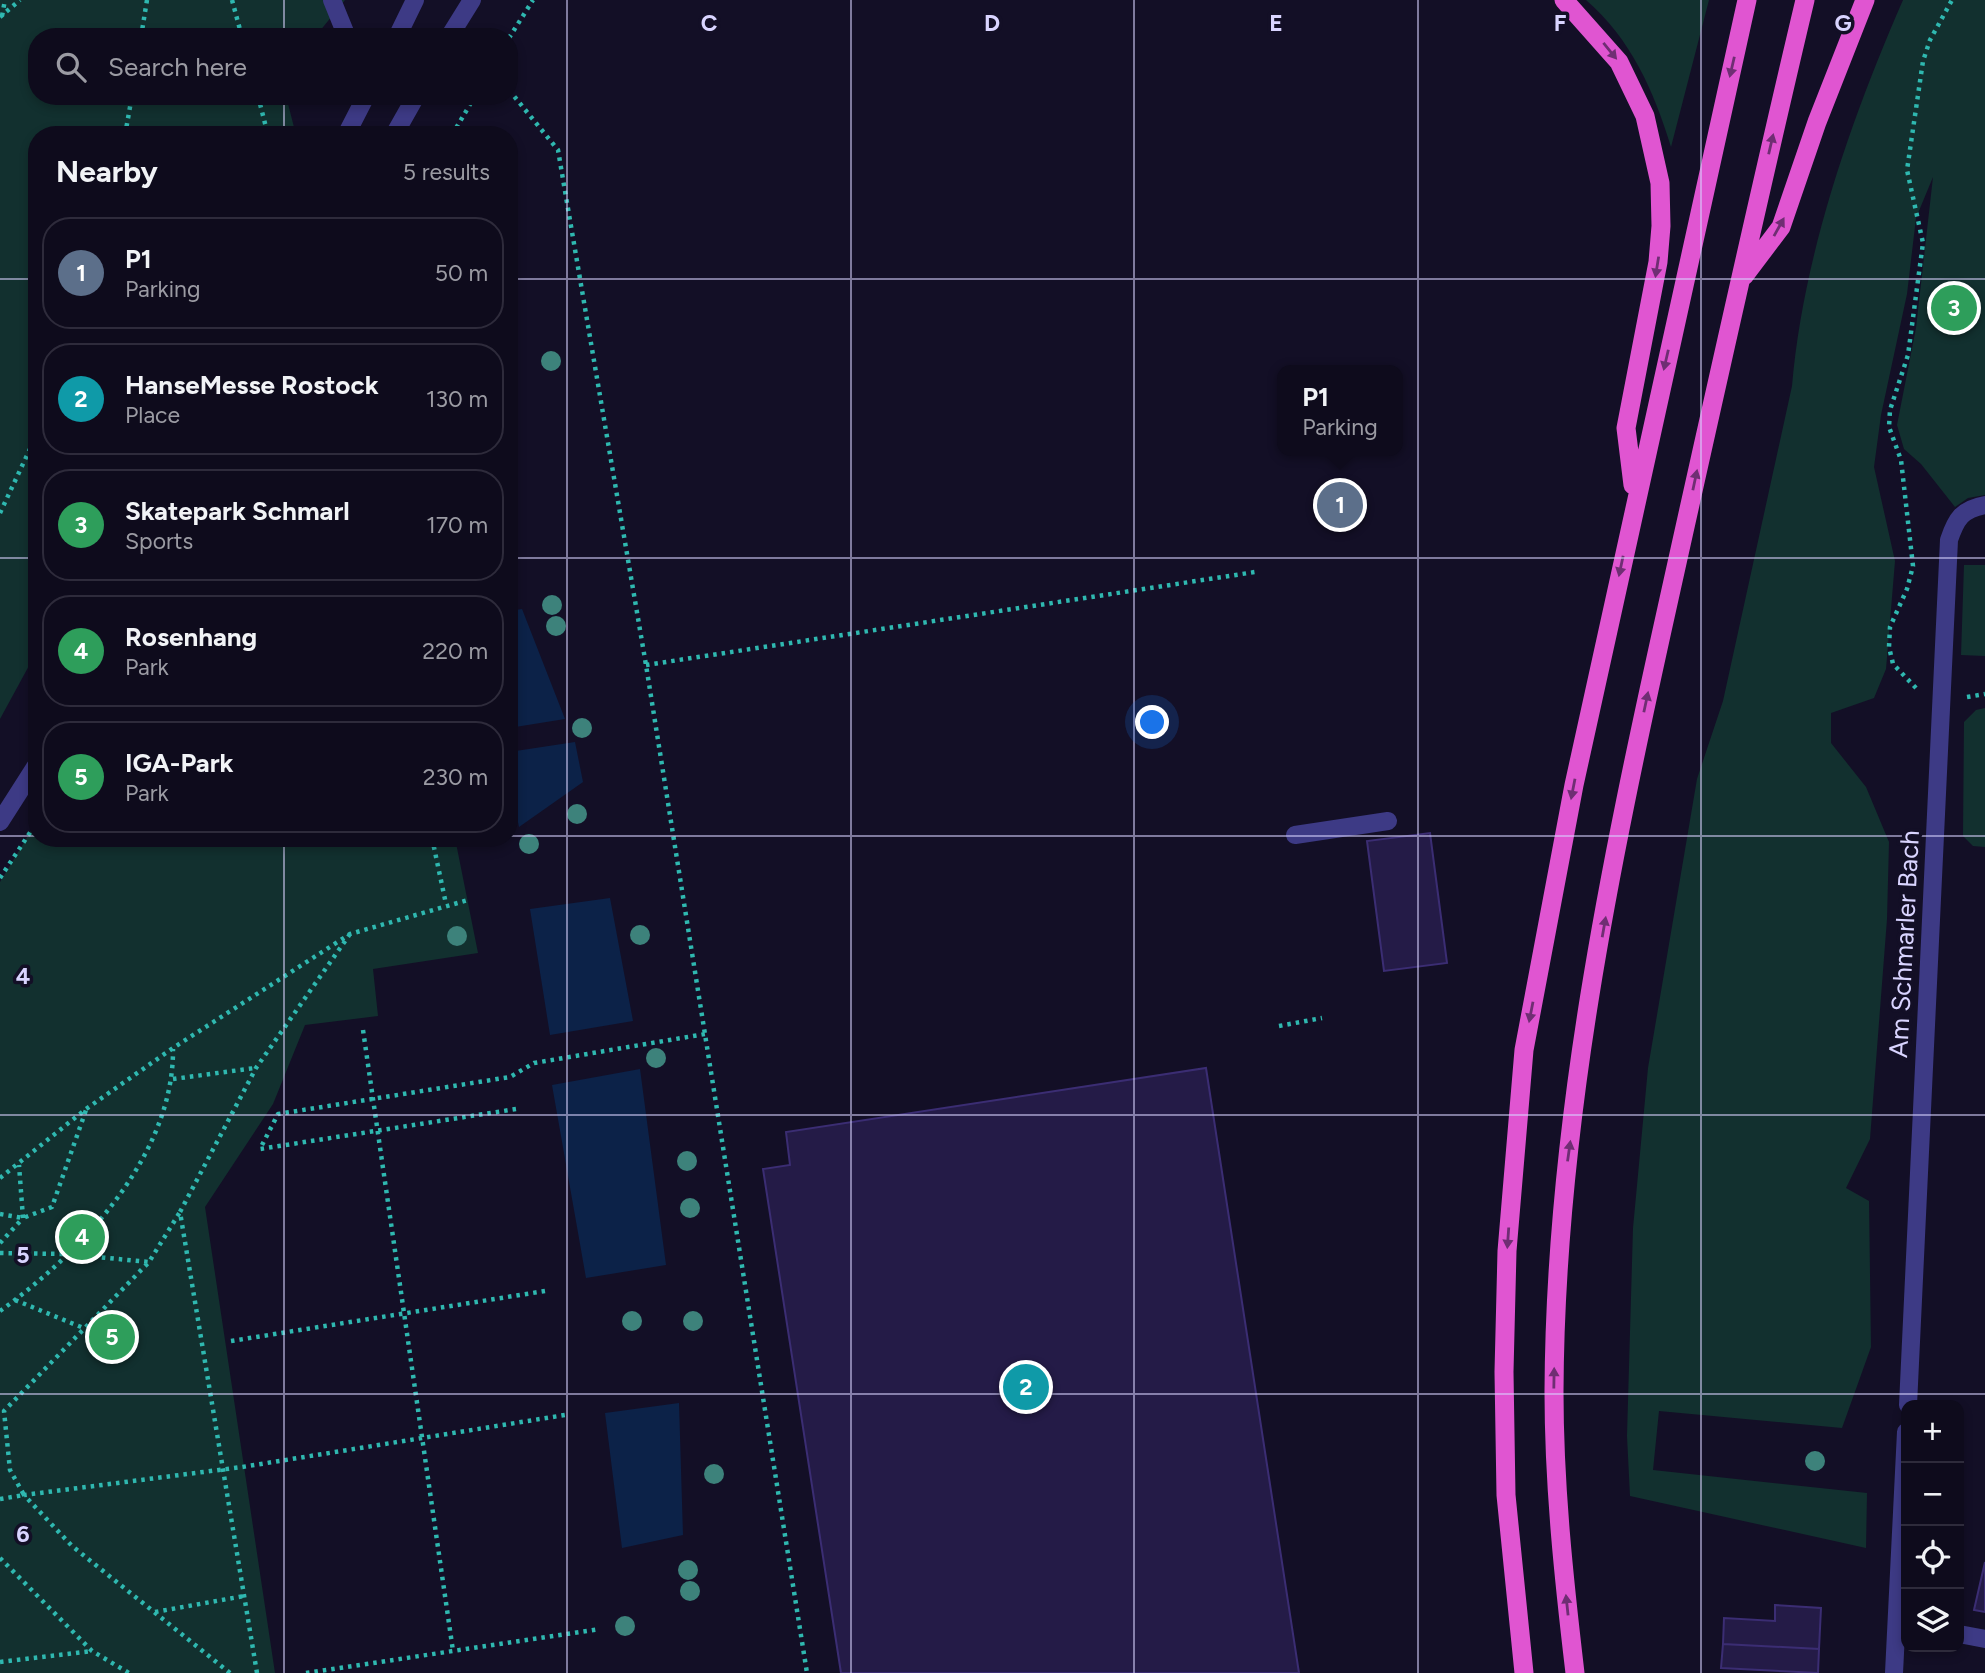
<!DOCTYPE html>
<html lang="en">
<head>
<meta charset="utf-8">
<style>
	:root { --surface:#0e0b1c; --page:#171425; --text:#f1f3f6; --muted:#9b9ba3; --line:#2e2b3b; --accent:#7c3aed }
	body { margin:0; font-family:Figtree,sans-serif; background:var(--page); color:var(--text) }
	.controls { position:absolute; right:21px; bottom:21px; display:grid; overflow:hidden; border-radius:14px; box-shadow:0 4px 10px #0003 }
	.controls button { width:63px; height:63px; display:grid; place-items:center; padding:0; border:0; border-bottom:2px solid var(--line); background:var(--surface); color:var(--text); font:35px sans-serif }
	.you { position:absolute; left:1153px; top:723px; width:24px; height:24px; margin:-18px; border:5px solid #fff; border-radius:50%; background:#1a73e8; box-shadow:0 0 0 10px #1a73e833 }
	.badge { display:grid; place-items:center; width:46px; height:46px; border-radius:50%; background:var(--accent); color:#fff; font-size:23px; font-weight:700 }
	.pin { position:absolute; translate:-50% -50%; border:4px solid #fff; box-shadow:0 2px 7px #0006 }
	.popup { position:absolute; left:1277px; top:365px; width:126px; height:91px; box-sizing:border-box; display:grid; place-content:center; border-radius:14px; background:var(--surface); filter:drop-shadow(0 2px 5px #0005); font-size:23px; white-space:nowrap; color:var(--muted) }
	.popup b { font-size:26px; color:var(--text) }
	.popup::after { content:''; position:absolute; left:50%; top:100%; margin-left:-14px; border:14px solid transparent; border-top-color:var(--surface) }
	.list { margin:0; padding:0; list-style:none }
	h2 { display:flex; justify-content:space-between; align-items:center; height:91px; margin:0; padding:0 28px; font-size:30px }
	h2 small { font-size:23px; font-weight:400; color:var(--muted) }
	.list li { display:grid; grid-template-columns:46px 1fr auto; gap:21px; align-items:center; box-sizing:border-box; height:112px; margin:0 14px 14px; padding:0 14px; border:2px solid var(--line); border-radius:28px }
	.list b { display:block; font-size:26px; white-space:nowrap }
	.list p { margin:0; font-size:23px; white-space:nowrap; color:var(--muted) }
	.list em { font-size:23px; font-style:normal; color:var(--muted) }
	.icon { flex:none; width:38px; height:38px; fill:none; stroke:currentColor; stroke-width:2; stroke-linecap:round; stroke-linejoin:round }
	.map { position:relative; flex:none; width:1985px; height:1673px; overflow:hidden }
	.search { position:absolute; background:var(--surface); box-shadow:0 4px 10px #0003; left:28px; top:28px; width:490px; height:77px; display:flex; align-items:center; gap:18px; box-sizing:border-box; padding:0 24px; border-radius:28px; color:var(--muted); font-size:26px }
	.panel { position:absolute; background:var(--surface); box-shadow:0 4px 10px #0003; left:28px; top:126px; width:490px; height:721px; border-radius:28px }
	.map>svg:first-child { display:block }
</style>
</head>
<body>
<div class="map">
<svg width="1985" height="1673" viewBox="0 0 1985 1673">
	<rect width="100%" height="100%" fill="#130f26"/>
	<!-- green -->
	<path fill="#12302f" d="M0,0H345L315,37H37V96H286L296,135H37V651L0,719Z
		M1586,0H1709L1671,147C1654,91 1631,39 1586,0Z
		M1903,0H1985V495L1968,498L1955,507L1921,464L1904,449L1897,425L1916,328L1933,177L1916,218L1907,294L1881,415L1874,467L1895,561L1886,669L1874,698L1831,713V743L1866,787L1889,842L1887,919L1870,1139L1846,1188L1869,1201L1871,1347L1842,1428L1659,1411L1653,1470L1867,1493L1866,1548L1630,1496L1627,1436L1633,1228L1648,1068L1697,779L1723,701L1792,386C1803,256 1851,119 1903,0Z
		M1964,565H1985V656L1961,655Z
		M1985,708V847L1973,846L1963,836L1964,722L1976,710Z
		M37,821V838H455L478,953L373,969L378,1016L305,1025L273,1104L205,1207L275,1673H0V882Z"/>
	<!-- water -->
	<path fill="#0c2248" d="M522,609L565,719L509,728V611Z
		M575,742L583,782L519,827L509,778V752Z
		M610,898L633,1021L550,1035L530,909Z
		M640,1069L666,1265L586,1278L552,1085Z
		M679,1403L683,1535L622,1548L605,1413Z"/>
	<!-- building -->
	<path fill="#241b47" stroke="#3b2d73" stroke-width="2" d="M1430,833L1447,963L1384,971L1367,841Z
		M1206,1068L1299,1673H841L763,1169L790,1165L786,1132Z
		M1985,1562V1612L1974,1610Z
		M1775,1605L1821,1608L1819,1649L1723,1644L1724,1618L1775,1621Z
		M1723,1644L1819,1649L1818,1673L1721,1668Z"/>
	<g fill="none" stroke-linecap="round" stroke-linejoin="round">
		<!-- path -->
		<path stroke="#2fb8b0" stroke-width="4.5" stroke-dasharray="3.5 5" stroke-linecap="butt" d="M232,0L242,37
			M2,16L5,0
			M0,17L20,0
			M141,37L147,0
			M509,38L533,0
			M509,90L558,150L646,665L807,1673
			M258,96L268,135
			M125,135L132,96
			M452,135L475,96
			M0,513L37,434
			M646,665L1255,572
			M1916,688L1893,664L1889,647L1890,627L1907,589L1913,566L1901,460L1889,427L1890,410L1908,355L1923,243L1907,170L1923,61L1930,40L1952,0
			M1967,697L1985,694
			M432,838L446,904
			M0,878L37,822
			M1279,1026L1322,1018
			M363,1030L453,1651
			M173,1079L255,1068
			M516,1109L260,1149L278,1114L510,1077L534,1063L705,1034
			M0,1178L86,1109L173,1048L350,934L468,900
			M0,1214L23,1218L52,1207L86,1110
			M0,1243L23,1218L19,1165
			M0,1253L66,1254L149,1262
			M15,1300L86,1329
			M0,1311C81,1253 174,1155 173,1049
			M231,1341L545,1291
			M0,1499L24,1495L10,1470L4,1411L149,1262L180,1212
			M0,1558L92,1651L129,1673
			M155,1612L244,1596
			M0,1662L92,1651
			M230,1673L72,1546L24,1495L242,1467L565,1415
			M257,1673L180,1212L256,1068L350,934
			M306,1673L600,1629"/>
		<!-- service -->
		<path stroke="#3d3a85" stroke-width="18" d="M332,0L347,37
			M1295,835L1388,821
			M1959,1634L1985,1639"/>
		<!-- minor -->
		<path stroke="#3d3a85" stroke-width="18" d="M1908,1405L1949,540C1956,519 1962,509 1985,505
			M1894,1673L1906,1432"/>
		<!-- tertiary -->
		<path stroke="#3d3a85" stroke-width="18" d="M397,37L415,0
			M449,37L472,0
			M346,135L366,96
			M394,135L416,96
			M0,822L37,764"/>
		<!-- trunk -->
		<path stroke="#e055d1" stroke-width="19" d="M1564,0L1619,62L1645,116L1660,183L1661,226L1658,262L1626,428L1633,485
			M1744,276L1781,227L1817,122L1865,0
			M1524,1673L1506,1495L1504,1372L1507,1251L1524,1050L1574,785L1747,0
			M1575,1673C1564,1580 1554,1486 1554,1392C1555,1128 1610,865 1667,608C1712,405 1757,202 1805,0"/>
	</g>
	<!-- trees -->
	<g fill="#3d827b">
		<circle cx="551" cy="361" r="10"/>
		<circle cx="552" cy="605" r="10"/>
		<circle cx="556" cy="626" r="10"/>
		<circle cx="582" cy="728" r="10"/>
		<circle cx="577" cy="814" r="10"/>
		<circle cx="529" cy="844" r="10"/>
		<circle cx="640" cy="935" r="10"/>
		<circle cx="457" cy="936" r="10"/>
		<circle cx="656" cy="1058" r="10"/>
		<circle cx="687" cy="1161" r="10"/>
		<circle cx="690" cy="1208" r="10"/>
		<circle cx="632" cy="1321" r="10"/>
		<circle cx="693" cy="1321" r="10"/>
		<circle cx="1815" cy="1461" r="10"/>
		<circle cx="714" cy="1474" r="10"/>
		<circle cx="688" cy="1570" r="10"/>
		<circle cx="690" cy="1591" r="10"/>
		<circle cx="625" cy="1626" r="10"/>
	</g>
	<!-- one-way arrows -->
	<defs><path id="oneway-solid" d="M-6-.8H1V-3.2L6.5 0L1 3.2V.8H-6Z" transform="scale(1.75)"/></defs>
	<g fill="#6f2e73">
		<use href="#oneway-solid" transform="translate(1610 51) rotate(51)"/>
		<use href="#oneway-solid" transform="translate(1732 67) rotate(103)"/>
		<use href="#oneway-solid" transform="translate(1771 144) rotate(-77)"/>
		<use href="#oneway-solid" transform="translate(1779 227) rotate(-61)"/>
		<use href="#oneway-solid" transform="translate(1657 267) rotate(99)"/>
		<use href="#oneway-solid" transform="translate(1666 360) rotate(103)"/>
		<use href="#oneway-solid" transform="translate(1695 480) rotate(-78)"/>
		<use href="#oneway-solid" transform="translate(1621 566) rotate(102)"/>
		<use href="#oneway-solid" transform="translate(1646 702) rotate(-78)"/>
		<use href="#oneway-solid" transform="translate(1573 789) rotate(101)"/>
		<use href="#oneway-solid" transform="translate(1604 927) rotate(-80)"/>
		<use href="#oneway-solid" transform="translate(1531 1012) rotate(101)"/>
		<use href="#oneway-solid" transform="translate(1569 1151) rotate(-82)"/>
		<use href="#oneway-solid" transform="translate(1508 1238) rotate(94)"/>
		<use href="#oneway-solid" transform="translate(1554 1378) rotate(-89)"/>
		<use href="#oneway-solid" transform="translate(1567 1605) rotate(-96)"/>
	</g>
	<!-- grid -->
	<path fill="none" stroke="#d9d4ff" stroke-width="2" stroke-opacity="0.55" d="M284,0V37M567,0V1673M851,0V1673M1134,0V1673M1418,0V1673M1701,0V1673M284,96V135M0,279H37M509,279H1985M0,558H37M509,558H1985M0,836H37M509,836H1985M284,838V1673M0,1115H1985M0,1394H1985"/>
	<g text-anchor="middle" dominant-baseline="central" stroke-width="7" stroke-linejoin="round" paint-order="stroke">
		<!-- street labels -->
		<g font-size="26" fill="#d9d4ff" stroke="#130f26">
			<text transform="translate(1904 944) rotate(-87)">Am Schmarler Bach</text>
		</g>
	</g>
	<g font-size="23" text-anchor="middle" font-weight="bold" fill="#d9d4ff" stroke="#130f26" stroke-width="7" stroke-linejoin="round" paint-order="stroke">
		<text x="709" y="31">C</text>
		<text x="992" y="31">D</text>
		<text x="1276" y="31">E</text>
		<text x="1560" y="31">F</text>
		<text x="1843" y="31">G</text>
		<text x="23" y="984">4</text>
		<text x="23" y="1263">5</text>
		<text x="23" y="1542">6</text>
	</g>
</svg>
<div class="controls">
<button>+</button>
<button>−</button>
<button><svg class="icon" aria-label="locate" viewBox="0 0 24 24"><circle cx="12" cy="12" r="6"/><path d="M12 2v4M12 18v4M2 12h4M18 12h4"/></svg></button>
<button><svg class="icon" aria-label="layers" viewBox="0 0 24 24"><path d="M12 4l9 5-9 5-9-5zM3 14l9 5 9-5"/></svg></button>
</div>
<div class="you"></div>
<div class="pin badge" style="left:1340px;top:505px;background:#5c6f8a">1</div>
<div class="popup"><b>P1</b>Parking</div>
<div class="pin badge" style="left:1026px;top:1387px;background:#0f9aa8">2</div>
<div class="pin badge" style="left:1954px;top:308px;background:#2e9e5b">3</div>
<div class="pin badge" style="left:82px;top:1237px;background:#2e9e5b">4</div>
<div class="pin badge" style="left:112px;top:1337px;background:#2e9e5b">5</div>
<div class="search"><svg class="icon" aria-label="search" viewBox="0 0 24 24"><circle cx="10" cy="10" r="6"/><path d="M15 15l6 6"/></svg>Search here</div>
<section class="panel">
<h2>Nearby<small>5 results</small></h2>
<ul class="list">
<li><span class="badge" style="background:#5c6f8a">1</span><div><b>P1</b><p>Parking</p></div><em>50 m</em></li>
<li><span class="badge" style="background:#0f9aa8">2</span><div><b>HanseMesse Rostock</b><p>Place</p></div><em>130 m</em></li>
<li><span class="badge" style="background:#2e9e5b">3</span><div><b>Skatepark Schmarl</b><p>Sports</p></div><em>170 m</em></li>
<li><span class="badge" style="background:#2e9e5b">4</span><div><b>Rosenhang</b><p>Park</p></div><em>220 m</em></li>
<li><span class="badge" style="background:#2e9e5b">5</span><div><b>IGA-Park</b><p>Park</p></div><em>230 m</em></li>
</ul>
</section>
</div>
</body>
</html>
